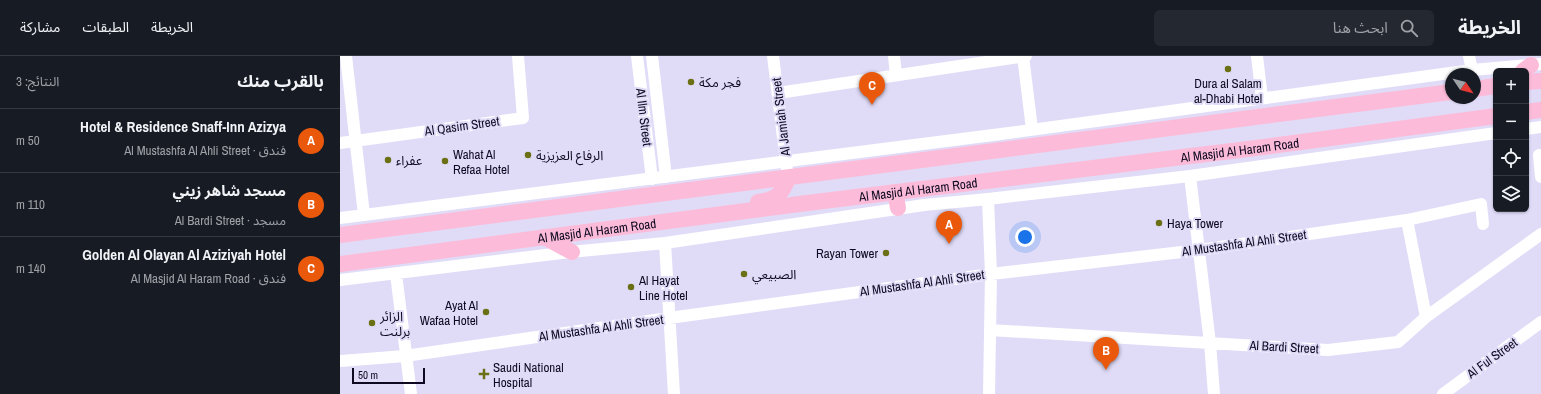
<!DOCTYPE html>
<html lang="ar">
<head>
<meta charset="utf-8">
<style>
	:root { --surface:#171b24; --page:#242831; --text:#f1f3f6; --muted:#9ea1a6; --line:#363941; --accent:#ea580c }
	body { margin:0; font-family:"Archivo Narrow","Noto Sans Arabic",sans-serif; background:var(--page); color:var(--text); direction:rtl }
	.controls { position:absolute; right:12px; top:12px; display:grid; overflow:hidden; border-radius:6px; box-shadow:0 1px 3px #0004 }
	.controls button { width:36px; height:36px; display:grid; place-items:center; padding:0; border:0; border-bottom:1px solid var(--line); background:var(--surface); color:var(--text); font:20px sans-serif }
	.compass { position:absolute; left:1105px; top:12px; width:36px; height:36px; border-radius:50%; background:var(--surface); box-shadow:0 1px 3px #0004; rotate:125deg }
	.scale { position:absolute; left:12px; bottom:10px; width:73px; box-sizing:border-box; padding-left:4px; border:2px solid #0f0921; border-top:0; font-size:11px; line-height:14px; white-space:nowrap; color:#0f0921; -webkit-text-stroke:3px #e0dcf8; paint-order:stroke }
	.you { position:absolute; left:685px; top:181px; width:14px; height:14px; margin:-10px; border:3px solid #fff; border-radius:50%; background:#1a73e8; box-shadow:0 0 0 6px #1a73e833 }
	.badge { display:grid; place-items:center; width:26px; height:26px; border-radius:50%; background:var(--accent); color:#fff; font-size:13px; font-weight:700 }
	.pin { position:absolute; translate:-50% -33px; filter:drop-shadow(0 1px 2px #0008) }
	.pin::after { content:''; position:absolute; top:21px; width:14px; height:12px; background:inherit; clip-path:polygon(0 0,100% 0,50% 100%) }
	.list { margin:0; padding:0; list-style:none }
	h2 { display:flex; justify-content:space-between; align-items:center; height:52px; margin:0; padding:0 16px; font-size:17px }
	h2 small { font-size:13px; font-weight:400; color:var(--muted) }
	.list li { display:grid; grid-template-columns:26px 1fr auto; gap:12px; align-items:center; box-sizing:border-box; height:64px; padding:0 16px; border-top:1px solid var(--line) }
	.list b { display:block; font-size:15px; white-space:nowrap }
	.list p { margin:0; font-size:13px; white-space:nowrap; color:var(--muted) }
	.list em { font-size:13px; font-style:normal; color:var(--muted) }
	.icon { flex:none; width:22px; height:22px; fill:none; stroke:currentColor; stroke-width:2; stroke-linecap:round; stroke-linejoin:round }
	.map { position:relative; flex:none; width:1201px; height:338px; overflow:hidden; direction:ltr }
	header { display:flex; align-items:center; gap:24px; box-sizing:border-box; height:56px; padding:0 20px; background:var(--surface); border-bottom:1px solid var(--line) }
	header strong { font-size:19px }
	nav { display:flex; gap:22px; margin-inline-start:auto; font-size:14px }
	.search { width:280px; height:36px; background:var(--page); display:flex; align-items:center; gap:10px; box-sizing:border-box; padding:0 14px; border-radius:6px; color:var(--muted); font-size:15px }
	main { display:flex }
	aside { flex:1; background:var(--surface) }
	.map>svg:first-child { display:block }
</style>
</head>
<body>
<header>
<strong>الخريطة</strong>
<div class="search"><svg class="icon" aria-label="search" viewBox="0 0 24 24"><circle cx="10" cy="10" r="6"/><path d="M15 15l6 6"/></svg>ابحث هنا</div>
<nav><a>الخريطة</a><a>الطبقات</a><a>مشاركة</a></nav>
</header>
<main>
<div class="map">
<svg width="1201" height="338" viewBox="0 0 1201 338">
	<rect width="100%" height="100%" fill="#e0dcf8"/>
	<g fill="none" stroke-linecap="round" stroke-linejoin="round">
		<!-- minor -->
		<path stroke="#fff" stroke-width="12" d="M6,0L24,159
			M297,0L312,123
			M312,0L326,121
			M433,0L448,122
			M554,0L556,19
			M683,0L692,73
			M917,0L922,42
			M1129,0L1132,14
			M438,37L686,0
			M1186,73L1201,71
			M0,87L183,62L178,0
			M1199,99L1201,121
			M850,120L870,287L874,338
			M648,143L651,218L649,338
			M0,162L661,78L1132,14L1201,8
			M1067,164L1141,148L1143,168
			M325,187L334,338
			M56,218L71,338
			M0,224L230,196L325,187L584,149L648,143L850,120L1156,77
			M650,274L988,294L1058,286L1086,261L1201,178
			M0,305L65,300L329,262L651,218L859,194L1067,164L1086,261
			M1103,338L1201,266"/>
		<!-- major -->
		<g stroke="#fcbcd9" stroke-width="16">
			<path d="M1183,15L1191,9"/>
			<path d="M1186,26L1201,25"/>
			<path d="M1135,33L1156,30"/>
			<path d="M1186,56L1201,54"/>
			<path d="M555,136L558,152"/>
			<path d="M418,146C435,144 442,139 448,122"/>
			<path d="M0,179L1111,36"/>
			<path d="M204,181L232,196"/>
			<path id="s1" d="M0,208L467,147L908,93L1156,60"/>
		</g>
	</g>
	<!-- markers -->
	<g fill="#6c7015" stroke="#e0dcf8" stroke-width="1.5">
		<circle cx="888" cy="13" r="4"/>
		<circle cx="351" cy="26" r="4"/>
		<circle cx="188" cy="99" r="4"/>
		<circle cx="48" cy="104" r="4"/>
		<circle cx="105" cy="105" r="4"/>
		<circle cx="819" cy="167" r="4"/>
		<circle cx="546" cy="197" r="4"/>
		<circle cx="404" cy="218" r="4"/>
		<circle cx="291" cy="231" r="4"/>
		<circle cx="146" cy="256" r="4"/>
		<circle cx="32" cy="267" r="4"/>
		<path d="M142 312h4v4h4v4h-4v4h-4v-4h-4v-4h4z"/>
	</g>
	<g text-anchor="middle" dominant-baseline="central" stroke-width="4" stroke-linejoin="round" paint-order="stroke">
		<!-- poi labels -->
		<g font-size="13" fill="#0f0921" stroke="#e0dcf8" text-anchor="start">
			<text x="359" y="26">فجر مكة</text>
			<text x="888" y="27" text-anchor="middle">Dura al Salam<tspan x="888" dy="15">al-Dhabi Hotel</tspan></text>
			<text x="113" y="98">Wahat Al<tspan x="113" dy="15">Refaa Hotel</tspan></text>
			<text x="196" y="99">الرفاع العزيزية</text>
			<text x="56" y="104">عفراء</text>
			<text x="827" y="167">Haya Tower</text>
			<text x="538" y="197" text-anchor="end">Rayan Tower</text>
			<text x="412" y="218">الصبيعي</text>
			<text x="299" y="224">Al Hayat<tspan x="299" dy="15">Line Hotel</tspan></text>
			<text x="138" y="249" text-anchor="end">Ayat Al<tspan x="138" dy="15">Wafaa Hotel</tspan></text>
			<text x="40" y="260">الزائر<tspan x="40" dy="15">برلنت</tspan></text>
			<text x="153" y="311">Saudi National<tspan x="153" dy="15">Hospital</tspan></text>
		</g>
		<!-- street labels -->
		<g font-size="13" fill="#0f0921" stroke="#e0dcf8">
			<text transform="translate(304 61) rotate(83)">Al Ilm Street</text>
			<text transform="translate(441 61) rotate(-97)">Al Jamiah Street</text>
			<text transform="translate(122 70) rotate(-8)">Al Qasim Street</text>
			<text stroke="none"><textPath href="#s1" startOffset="907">Al Masjid Al Haram Road</textPath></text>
			<text stroke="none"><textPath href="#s1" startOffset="583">Al Masjid Al Haram Road</textPath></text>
			<text stroke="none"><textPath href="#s1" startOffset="259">Al Masjid Al Haram Road</textPath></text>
			<text transform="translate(904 187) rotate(-8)">Al Mustashfa Al Ahli Street</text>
			<text transform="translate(582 227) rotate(-8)">Al Mustashfa Al Ahli Street</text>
			<text transform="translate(261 272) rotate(-8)">Al Mustashfa Al Ahli Street</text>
			<text transform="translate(944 291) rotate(3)">Al Bardi Street</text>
			<text transform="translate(1152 302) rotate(-36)">Al Ful Street</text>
		</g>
	</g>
</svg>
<div class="controls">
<button>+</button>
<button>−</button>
<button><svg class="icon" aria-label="locate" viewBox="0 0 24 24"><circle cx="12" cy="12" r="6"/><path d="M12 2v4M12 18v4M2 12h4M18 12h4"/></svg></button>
<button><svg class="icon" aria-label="layers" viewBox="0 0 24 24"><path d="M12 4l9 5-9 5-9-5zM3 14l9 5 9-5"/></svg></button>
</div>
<svg class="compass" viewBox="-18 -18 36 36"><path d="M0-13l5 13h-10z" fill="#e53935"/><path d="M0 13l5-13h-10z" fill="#9ea1a6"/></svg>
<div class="scale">50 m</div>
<div class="you"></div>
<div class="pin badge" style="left:609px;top:188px">A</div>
<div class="pin badge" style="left:766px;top:314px">B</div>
<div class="pin badge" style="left:532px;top:49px">C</div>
</div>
<aside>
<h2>بالقرب منك<small>النتائج: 3</small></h2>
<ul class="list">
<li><span class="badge">A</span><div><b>Hotel &amp; Residence Snaff-Inn Azizya</b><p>فندق · Al Mustashfa Al Ahli Street</p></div><em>50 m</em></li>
<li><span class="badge">B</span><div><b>مسجد شاهر زيني</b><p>مسجد · Al Bardi Street</p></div><em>110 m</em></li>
<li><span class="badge">C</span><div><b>Golden Al Olayan Al Aziziyah Hotel</b><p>فندق · Al Masjid Al Haram Road</p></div><em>140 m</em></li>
</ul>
</aside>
</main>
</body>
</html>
